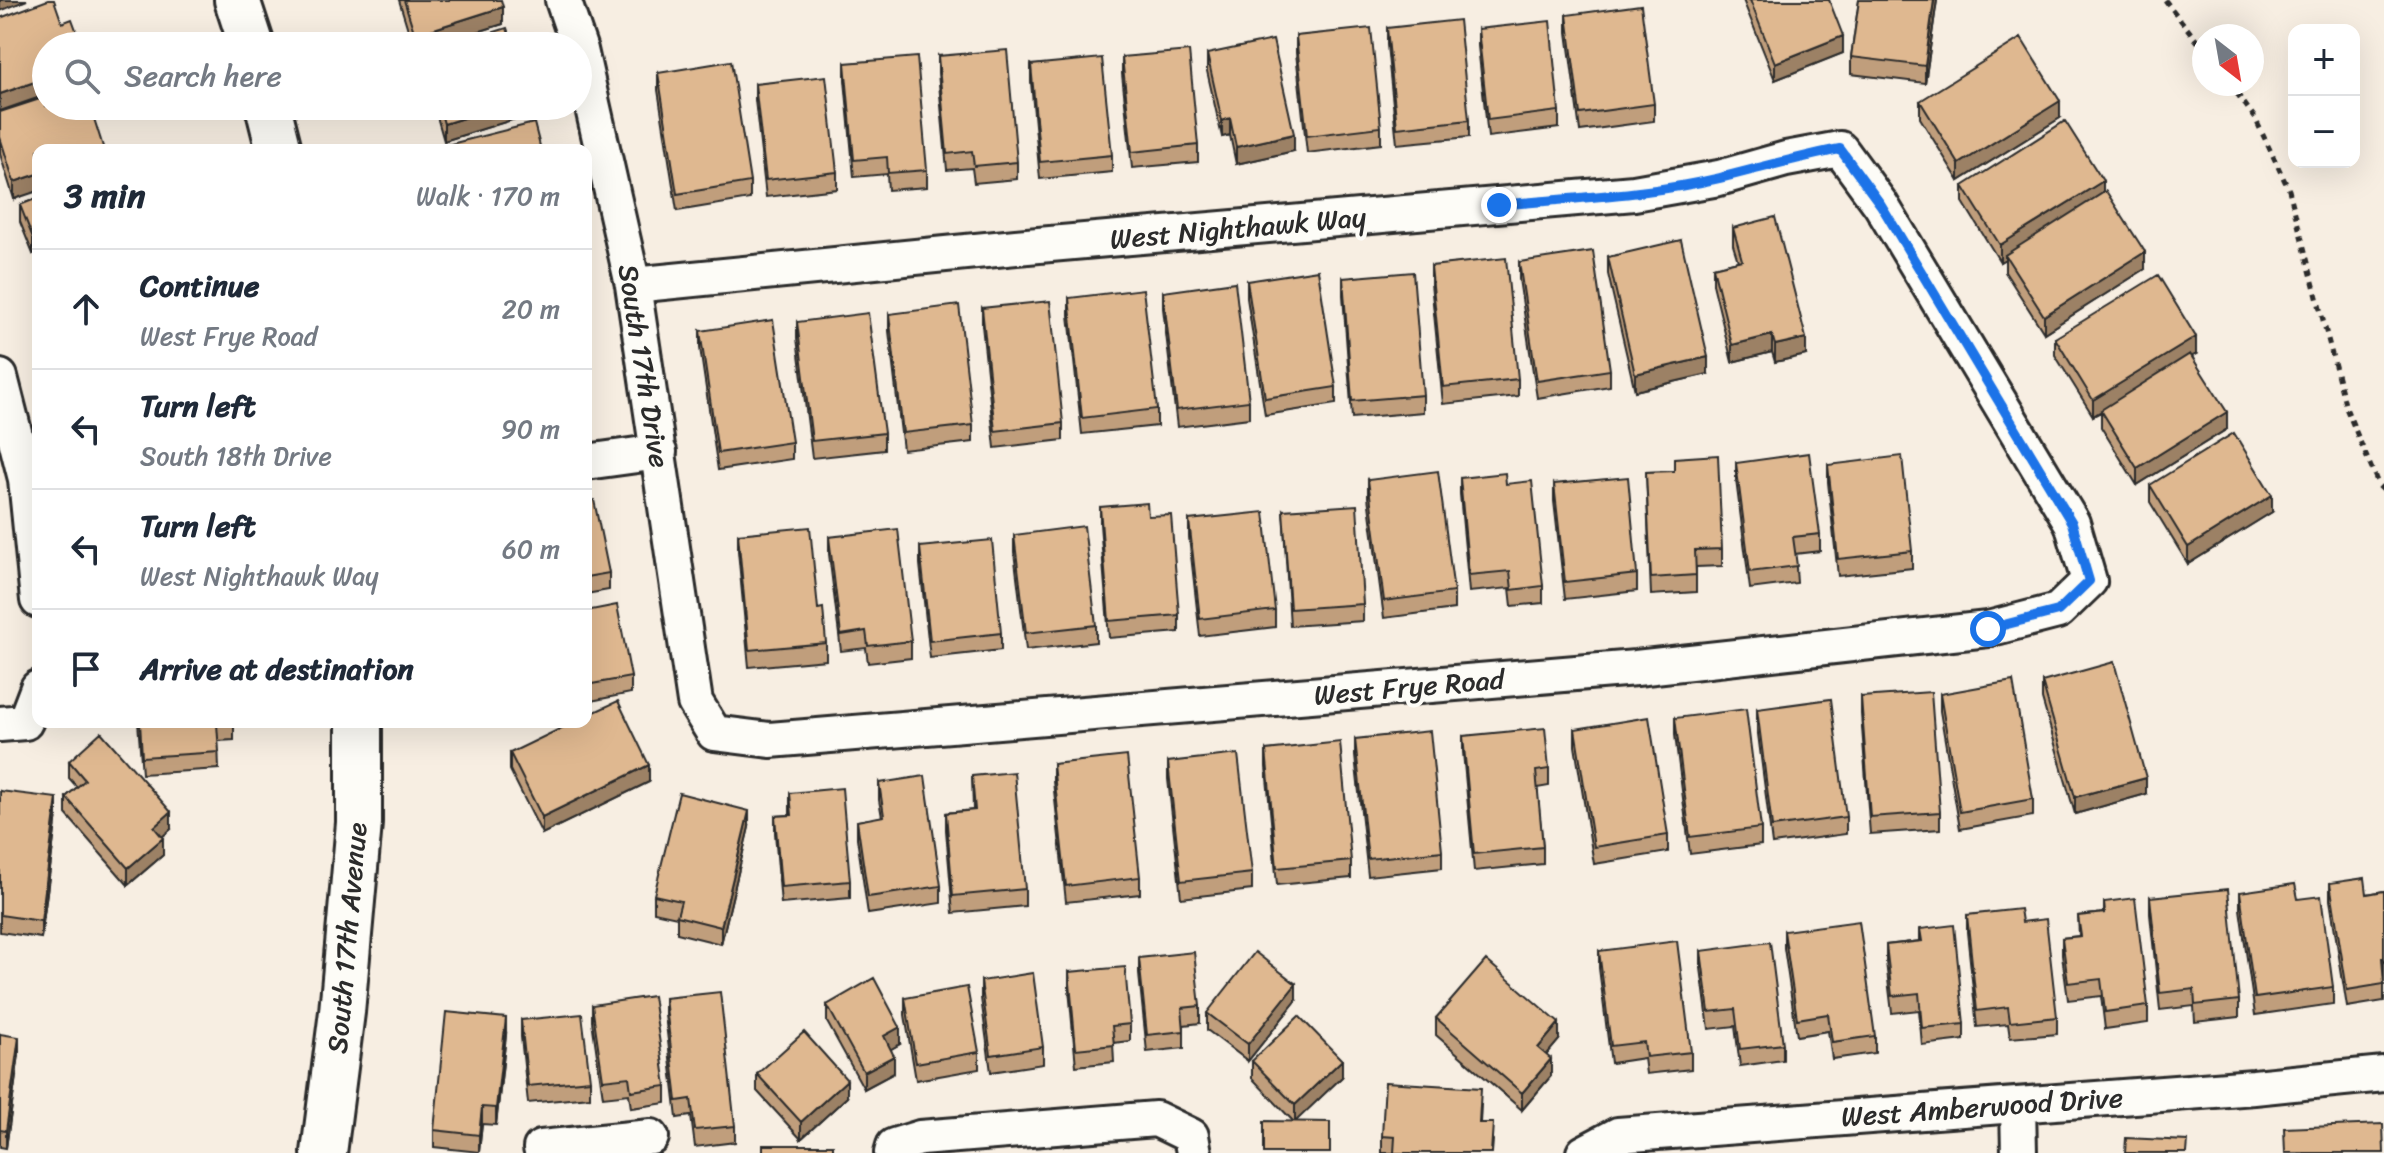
<!DOCTYPE html>
<html lang="en">
<head>
<meta charset="utf-8">
<style>
	:root { --surface:#fff; --page:#f2f2f3; --text:#1f2937; --muted:#747a83; --line:#e0e1e3 }
	body { margin:0; font-family:Sriracha,sans-serif; background:var(--page); color:var(--text) }
	.controls { position:absolute; right:24px; top:24px; display:grid; overflow:hidden; border-radius:16px; box-shadow:0 8px 32px #0002 }
	.controls button { width:72px; height:72px; display:grid; place-items:center; padding:0; border:0; border-bottom:2px solid var(--line); background:var(--surface); color:var(--text); font:40px sans-serif }
	.compass { position:absolute; left:2192px; top:24px; width:72px; height:72px; border-radius:50%; background:var(--surface); box-shadow:0 8px 32px #0002; rotate:149deg }
	.stop { position:absolute; width:24px; height:24px; margin:-18px; border:6px solid #1a73e8; border-radius:50%; background:#fff }
	.stop.end { background:#1a73e8; border-color:#fff; box-shadow:0 2px 8px #0008 }
	.list { margin:0; padding:0; list-style:none }
	h2 { display:flex; justify-content:space-between; align-items:center; height:104px; margin:0; padding:0 32px; font-size:34px }
	h2 small { font-size:26px; font-weight:400; color:var(--muted) }
	.list li { display:grid; grid-template-columns:52px 1fr auto; gap:24px; align-items:center; box-sizing:border-box; height:120px; padding:0 32px; border-top:2px solid var(--line) }
	.list b { display:block; font-size:30px; white-space:nowrap }
	.list p { margin:0; font-size:26px; white-space:nowrap; color:var(--muted) }
	.list em { font-size:26px; font-style:normal; color:var(--muted) }
	.icon { flex:none; width:44px; height:44px; fill:none; stroke:currentColor; stroke-width:2; stroke-linecap:round; stroke-linejoin:round }
	.map { position:relative; flex:none; width:2384px; height:1153px; overflow:hidden }
	.search { position:absolute; background:var(--surface); box-shadow:0 8px 32px #0002; left:32px; top:32px; width:560px; height:88px; display:flex; align-items:center; gap:20px; box-sizing:border-box; padding:0 28px; border-radius:44px; color:var(--muted); font-size:30px }
	.panel { position:absolute; background:var(--surface); box-shadow:0 8px 32px #0002; left:32px; top:144px; width:560px; height:584px; border-radius:16px }
	.map>svg:first-child { display:block }
</style>
</head>
<body>
<div class="map">
<svg width="2384" height="1153" viewBox="0 0 2384 1153">
	<rect width="100%" height="100%" fill="#f7eee2"/>
	<filter id="ink" filterUnits="userSpaceOnUse"><feTurbulence type="fractalNoise" baseFrequency=".0125" numOctaves="2"/><feDisplacementMap in="SourceGraphic" scale="16" xChannelSelector="R" yChannelSelector="G"/><feConvolveMatrix kernelMatrix="1 2 1 2 8 2 1 2 1" color-interpolation-filters="sRGB"/></filter>
	<g filter="url(#ink)">
		<g fill="none" stroke-linecap="round" stroke-linejoin="round">
			<!-- street casing -->
			<g stroke="#2b2b2b" stroke-width="40">
				<path id="street" d="M563,0L580,50L633,285L695,702L714,733L770,740L1636,668L1988,629L2058,611L2089,581L2072,523L1881,205L1840,149L1786,159L1719,178L1634,193L1016,247L633,285
					M0,377L26,479L38,600
					M586,462L659,452
					M0,724L25,722L38,688
					M2018,1105L2019,1153
					M541,1148L651,1137
					M892,1153L894,1146L920,1138L1156,1119L1191,1136L1194,1153
					M1584,1153L1618,1135L2254,1087L2384,1074"/>
			</g>
			<!-- secondary casing -->
			<g stroke="#2b2b2b" stroke-width="50">
				<path id="secondary" d="M237,0L252,46
					M268,106L279,150
					M324,1153L342,1012L359,823V722"/>
			</g>
			<!-- path -->
			<path stroke="#2b2b2b" stroke-width="5" stroke-dasharray="6 6" stroke-linecap="butt" d="M2165,0L2204,50
				M2230,84L2255,118L2289,190L2346,408L2379,486L2384,491"/>
			<!-- street -->
			<use href="#street" stroke="#fdfcf7" stroke-width="34"/>
			<!-- secondary -->
			<use href="#secondary" stroke="#fdfcf7" stroke-width="44"/>
		</g>
		<!-- wall -->
		<path fill="#c09e7c" stroke="#2b2b2b" stroke-width="2" d="M399,0H501L503,24L432,46H413Z
			M1743,0H1829L1843,53L1775,80Z
			M1859,0H1937L1925,83L1851,74V57Z
			M1567,15L1654,104V121L1580,131L1567,32Z
			M1387,28L1469,120V137L1397,144L1387,45Z
			M1478,29L1559,111V128L1488,137L1478,46Z
			M1296,36L1381,127V144L1307,153L1296,53Z
			M1207,54L1294,151L1236,164L1230,135L1222,137L1207,71Z
			M938,56L1017,162V179L974,183L972,168L947,170L938,73Z
			M1122,57L1198,145V162L1132,168L1122,74Z
			M845,63L927,170V187L888,190L887,174L854,177L845,80Z
			M1031,65L1112,155V172L1040,179L1031,82Z
			M658,73L750,182V199L677,211L658,90Z
			M755,84L837,172V189L766,197L755,100Z
			M46,97L14,199L0,154V112Z
			M1920,101L2060,118L1959,181L1920,118Z
			M434,106H528V115L444,141Z
			M1963,186L2103,193L2145,269L2044,333L2005,272V259L2000,262L1963,202Z
			M38,198V252L33,254L20,222V205Z
			M1733,228L1806,355L1775,362L1772,352L1732,362L1713,284V267L1738,261L1733,245Z
			M1608,257L1708,374L1635,391L1608,274Z
			M1519,262L1610,370V386L1537,398L1519,279Z
			M1431,266L1518,379V396L1443,404L1431,283Z
			M1343,278L1423,395V412L1352,418L1343,295Z
			M1247,281L1336,387V404L1265,415L1247,298Z
			M1163,292L1249,401V418L1177,427L1163,308Z
			M1069,298L1157,409V426L1082,434L1069,315Z
			M982,308L1063,423V440L995,448L982,325Z
			M889,314L973,425V442L903,450L889,331Z
			M797,322L884,433V450L812,458L797,338Z
			M700,331L792,442V459L718,470L700,348Z
			M2055,338L2196,354L2192,356L2227,429L2137,485L2101,427V412L2093,416L2055,355Z
			M1674,458L1722,549V566L1696,567V592L1651,595L1646,472L1674,471Z
			M1736,463L1820,534V551L1795,554L1797,583L1750,589L1736,480Z
			M1828,465L1912,551V568L1838,576L1828,482Z
			M1460,478L1506,484L1543,586V603L1512,606L1510,588L1469,592L1460,494Z
			M1368,480L1454,592V609L1384,618L1368,497Z
			M1554,484L1637,574V591L1565,599L1554,501Z
			M2150,485L2272,512L2188,564L2150,502Z
			M586,501L609,573V590L586,594Z
			M1100,507L1148,516L1179,615V632L1109,638L1100,524Z
			M1283,510L1363,604V621L1290,626Z
			M1189,520L1275,610V627L1200,636L1189,537Z
			M738,534L818,609L826,643V660L749,667L738,551Z
			M1014,535L1096,625V642L1026,650L1014,552Z
			M829,537L911,641V658L868,663L866,648L841,651L829,554Z
			M920,547L1001,633V650L930,658L920,564Z
			M586,611L631,677V693L586,702Z
			M2042,682L2146,794L2075,814L2042,699Z
			M1940,694L2033,799V816L1960,829L1940,711Z
			M1861,697L1940,812V829L1870,834L1861,714Z
			M1757,709L1846,817V834L1772,844L1757,726Z
			M1675,718L1761,828V845L1690,854L1675,735Z
			M138,722H234V740L218,741L219,769L142,774Z
			M1575,729L1668,835V852L1594,864L1575,746Z
			M1463,736L1549,769V786L1537,788L1543,847V864L1474,871L1463,752Z
			M1355,739L1442,851V868L1368,876L1355,756Z
			M1266,750L1351,861V878L1277,885L1266,767Z
			M510,753L649,782L542,834L510,770Z
			M69,761L171,829L162,837L163,855L128,885L66,814V797L77,787L69,778Z
			M1168,762L1252,873V890L1181,898L1168,779Z
			M1053,764L1140,877V894L1066,902L1053,781Z
			M972,776L1025,889V906L953,913L946,830V813L973,810Z
			M879,783L941,886V903L868,914L857,838V821L882,817L879,800Z
			M0,791L57,815L41,938L0,932Z
			M790,793L850,881V898L781,904L775,833V816L790,815Z
			M749,827L721,944L677,933V917L654,912V895Z
			M2330,883L2367,894L2384,891V1001L2347,1007L2330,900Z
			M2240,892L2298,899L2333,987V1004L2255,1015L2240,909Z
			M2150,897L2239,1000V1017L2195,1022L2194,1006L2160,1010L2150,914Z
			M2104,902L2148,1006V1023L2105,1029L2101,996L2068,1000L2062,955V938L2079,936L2078,916L2104,913Z
			M1967,915L2022,922L2057,1017V1034L2010,1038L2008,1024L1977,1027L1967,932Z
			M1920,929L1964,1024V1040L1922,1045L1919,1010L1892,1013L1886,962V945L1920,941Z
			M1784,931L1875,1036V1053L1832,1059L1828,1031L1797,1036L1784,948Z
			M1599,951L1691,1052V1069L1646,1074L1644,1058L1611,1063L1599,968Z
			M1701,951L1783,1044V1060L1740,1066L1735,1026L1709,1029L1701,968Z
			M1139,958L1200,1006V1023L1184,1025V1048L1147,1052L1139,974Z
			M1069,972L1130,1024V1041L1113,1043L1114,1062L1076,1066L1069,989Z
			M981,981L1043,1047V1064L991,1072L981,998Z
			M665,998L735,1126V1142L695,1147L691,1116L677,1118L665,1015Z
			M905,998L979,1052V1069L916,1080L905,1015Z
			M1296,1001L1248,1061L1207,1030V1013Z
			M592,1005L666,1086V1103L631,1108L629,1094L603,1097L592,1021Z
			M827,1005L900,1044L891,1049L894,1073L864,1089L827,1022Z
			M1436,1018L1559,1040L1546,1055L1551,1076L1522,1110L1436,1035Z
			M521,1020L590,1080V1097L528,1103L521,1037Z
			M0,1034L19,1054L6,1148L0,1147Z
			M506,1035L496,1125L482,1124L479,1152L434,1147V1130Z
			M1252,1061L1342,1077L1294,1122L1252,1078Z
			M757,1074L847,1097L801,1139L757,1091Z
			M1481,1105L1480,1123L1493,1140L1492,1153H1382V1136Z"/>
		<!-- shaded-wall -->
		<path fill="#9c8165" stroke="#2b2b2b" stroke-width="2" d="M0,0H27L0,11Z
			M1934,0H1937L1925,83V66Z
			M503,7V24L432,46H415V35Z
			M1843,36V53L1775,80V63Z
			M46,78V95L0,111V94Z
			M2060,101V118L1959,181V164Z
			M502,106H528V115L444,141V124Z
			M1230,118V135L1222,137V121Z
			M1294,134V151L1236,164V147Z
			M38,174V191L14,199V182Z
			M2103,181V198L2005,255V259L2000,262V245Z
			M38,235V252L33,254V238Z
			M2145,252V269L2044,333V316Z
			M1772,335V352L1732,362V345Z
			M2196,337V354L2093,416V400Z
			M1806,338V355L1775,362V345Z
			M1708,357V374L1635,391V374Z
			M586,380H588V397H586Z
			M2227,412V429L2137,485V468Z
			M2272,495V512L2188,564V547Z
			M649,765V782L542,834V817Z
			M2146,778V794L2075,814V797Z
			M57,798V815L41,938V921Z
			M749,811V827L721,944V927Z
			M171,812V829L154,844V827Z
			M163,838V855L128,885V868Z
			M1296,984V1001L1248,1061V1044Z
			M506,1018V1035L496,1125V1108Z
			M1559,1023V1040L1538,1065V1048Z
			M900,1027V1044L884,1053V1036Z
			M19,1037V1054L6,1148V1131Z
			M894,1056V1073L864,1089V1072Z
			M1551,1059V1076L1522,1110V1093Z
			M1342,1060V1077L1295,1122V1105Z
			M847,1080V1097L801,1139V1122Z
			M482,1107V1124L479,1152V1135Z"/>
		<!-- building -->
		<path fill="#dfb890" stroke="#2b2b2b" stroke-width="2" d="M48,0H54L62,23L72,19L82,46H46V78L0,94V18Z
			M404,0H501L503,7L415,35Z
			M1750,0H1829L1843,36L1775,63Z
			M1859,0H1934L1925,66L1851,57Z
			M1641,5L1654,104L1580,114L1567,15Z
			M1459,20L1469,120L1397,128L1387,28Z
			M1550,21L1559,111L1488,120L1478,29Z
			M507,28L513,46H450Z
			M1371,28L1381,127L1307,136L1296,36Z
			M2021,38L2060,101L1959,164L1920,101Z
			M1273,40L1294,134L1236,147L1230,118L1222,121L1207,54Z
			M1007,50L1017,162L974,166L972,151L947,154L938,56Z
			M1189,51L1198,145L1132,152L1122,57Z
			M917,57L927,170L888,173L887,157L854,160L845,63Z
			M1102,58L1112,155L1040,162L1031,65Z
			M731,61L750,182L677,194L658,73Z
			M826,76L837,172L766,180L755,84Z
			M46,97V106H90L104,150H38V174L14,182L0,137V112Z
			M439,106H502L444,124Z
			M2065,121L2103,181L2000,245L1963,186Z
			M534,123L541,150H440L439,147Z
			M2106,191L2145,252L2044,316L2005,255Z
			M38,198V235L33,238L20,205Z
			M1775,217L1806,338L1775,345L1772,335L1732,345L1713,267L1742,260L1733,228Z
			M1681,240L1708,357L1635,374L1608,257Z
			M1593,251L1610,370L1537,381L1519,262Z
			M1506,258L1518,379L1443,387L1431,266Z
			M1318,270L1336,387L1265,398L1247,281Z
			M1413,272L1423,395L1352,401L1343,278Z
			M2158,275L2196,337L2093,400L2055,338Z
			M1235,282L1249,401L1177,410L1163,292Z
			M1143,289L1157,409L1082,418L1069,298Z
			M1050,301L1063,423L995,431L982,308Z
			M959,305L973,425L903,433L889,314Z
			M868,313L884,433L812,441L797,322Z
			M773,320L792,442L718,453L700,331Z
			M2190,354L2227,412L2137,468L2101,410Z
			M2234,433L2272,495L2188,547L2150,485Z
			M1809,453L1820,534L1793,537L1797,566L1750,572L1736,463Z
			M1718,455L1722,549L1695,550L1696,575L1651,578L1646,472L1674,471V458Z
			M1902,456L1912,551L1838,559L1828,465Z
			M1438,471L1454,592L1384,601L1368,480Z
			M1505,473L1506,484L1532,481L1543,586L1512,590L1510,571L1469,575L1460,478Z
			M1628,477L1637,574L1565,582L1554,484Z
			M594,500L609,573L586,577V501Z
			M1147,503L1148,516L1171,515L1179,615L1109,621L1100,507Z
			M1357,505L1363,604L1290,609L1283,510Z
			M1264,512L1275,610L1200,619L1189,520Z
			M1084,526L1096,625L1026,633L1014,535Z
			M810,527L818,609L823,608L826,643L749,650L738,534Z
			M898,529L911,641L868,646L866,631L841,635L829,537Z
			M992,540L1001,633L930,641L920,547Z
			M617,605L631,677L586,685V611Z
			M2114,662L2146,778L2075,797L2042,682Z
			M2013,681L2033,799L1960,812L1940,694Z
			M1931,692L1940,812L1870,817L1861,697Z
			M1831,699L1846,817L1772,827L1757,709Z
			M618,701L649,765L542,817L510,753L574,722H586V716Z
			M1746,709L1761,828L1690,837L1675,718Z
			M1649,717L1668,835L1594,847L1575,729Z
			M140,722H234V723L217,724L219,752L142,757Z
			M1545,728L1549,769L1536,771L1543,847L1474,854L1463,736Z
			M1430,731L1442,851L1368,859L1355,739Z
			M101,732L171,812L154,827L163,838L128,868L66,797L85,780L69,761Z
			M1340,742L1351,861L1277,868L1266,750Z
			M1238,754L1252,873L1181,881L1168,762Z
			M1127,756L1140,877L1066,886L1053,764Z
			M1014,772L1025,889L953,896L946,813L975,810L972,776Z
			M925,776L941,886L868,897L857,821L884,816L879,783Z
			M842,788L850,881L781,887L775,816L792,815L790,793Z
			M0,791L57,798L41,921L0,915Z
			M679,793L749,811L721,927L677,916L681,901L654,895Z
			M2365,878L2367,894L2384,891V958H2382L2384,984L2347,990L2330,883Z
			M2295,884L2298,899L2321,896L2333,987L2255,998L2240,892Z
			M2228,889L2239,1000L2195,1005L2194,989L2160,993L2150,897Z
			M2135,898L2148,1006L2105,1012L2101,979L2068,983L2062,938L2081,936L2078,916L2105,913L2104,902Z
			M2020,909L2022,922L2046,919L2057,1017L2010,1022L2008,1007L1977,1011L1967,915Z
			M1859,921L1875,1036L1832,1042L1828,1014L1797,1019L1784,931Z
			M1954,925L1964,1024L1922,1028L1919,993L1892,996L1886,945L1922,941L1920,929Z
			M1677,941L1691,1052L1646,1057L1644,1042L1611,1046L1599,951Z
			M1770,942L1783,1044L1740,1049L1735,1009L1709,1012L1701,951Z
			M1194,952L1200,1006L1182,1008L1184,1031L1147,1035L1139,958Z
			M1255,952L1296,984L1248,1044L1207,1013Z
			M1486,960L1559,1023L1538,1048L1551,1059L1522,1093L1436,1018Z
			M1125,967L1130,1024L1112,1026L1114,1045L1076,1049L1069,972Z
			M1033,973L1043,1047L991,1055L981,981Z
			M874,978L900,1027L884,1036L894,1056L864,1072L827,1005Z
			M967,987L979,1052L916,1063L905,998Z
			M720,992L735,1126L695,1130L691,1099L677,1101L665,998Z
			M653,996L666,1086L631,1091L629,1077L603,1080L592,1005Z
			M446,1012L506,1018L496,1108L482,1107L479,1135L434,1130Z
			M582,1014L590,1080L528,1086L521,1020Z
			M1299,1016L1342,1060L1295,1105L1252,1061Z
			M804,1032L847,1080L801,1122L757,1074Z
			M0,1034L19,1037L6,1131L0,1130Z
			M1385,1082L1481,1088L1479,1123H1493L1491,1153H1394L1395,1137L1382,1136Z
			M1264,1121L1330,1122V1153H1264Z
			M2383,1124L2384,1153H2285L2284,1128Z
			M2126,1138L2188,1141L2187,1153H2125Z
			M763,1145H833V1153H763Z"/>
	</g>
	<g fill="none" stroke-linecap="round" stroke-linejoin="round" filter="url(#ink)">
		<!-- route -->
		<path stroke="#1a73e8" stroke-width="10" d="M1499,205C1573,198 1648,195 1720,178C1760,168 1799,157 1840,149L1881,205L2072,523L2089,581L2058,611L1988,629"/>
	</g>
	<g text-anchor="middle" dominant-baseline="central" stroke-width="8" stroke-linejoin="round" paint-order="stroke">
		<!-- street labels -->
		<g font-size="28" fill="#2b2b2b" stroke="#fdfcf7">
			<text transform="translate(1238 228) rotate(-5)">West Nighthawk Way</text>
			<text transform="translate(644 366) rotate(81)">South 17th Drive</text>
			<text transform="translate(1409 687) rotate(-5)">West Frye Road</text>
			<text transform="translate(347 938) rotate(-85)">South 17th Avenue</text>
			<text transform="translate(1982 1107) rotate(-4)">West Amberwood Drive</text>
		</g>
	</g>
</svg>
<div class="controls">
<button>+</button>
<button>−</button>
</div>
<svg class="compass" viewBox="-18 -18 36 36"><path d="M0-13l5 13h-10z" fill="#e53935"/><path d="M0 13l5-13h-10z" fill="#747a83"/></svg>
<div class="stop" style="left:1988px;top:629px"></div>
<div class="stop end" style="left:1499px;top:205px"></div>
<div class="search"><svg class="icon" aria-label="search" viewBox="0 0 24 24"><circle cx="10" cy="10" r="6"/><path d="M15 15l6 6"/></svg>Search here</div>
<section class="panel">
<h2>3 min<small>Walk · 170 m</small></h2>
<ul class="list">
<li><svg class="icon" aria-label="ahead" viewBox="0 0 24 24"><path d="M12 20V5M6 11l6-6 6 6"/></svg><div><b>Continue</b><p>West Frye Road</p></div><em>20 m</em></li>
<li><svg class="icon" aria-label="left" viewBox="0 0 24 24"><path d="M17 20v-9H6M10 6l-5 5 5 5"/></svg><div><b>Turn left</b><p>South 18th Drive</p></div><em>90 m</em></li>
<li><svg class="icon" aria-label="left" viewBox="0 0 24 24"><path d="M17 20v-9H6M10 6l-5 5 5 5"/></svg><div><b>Turn left</b><p>West Nighthawk Way</p></div><em>60 m</em></li>
<li><svg class="icon" aria-label="arrive" viewBox="0 0 24 24"><path d="M6 21V4h12l-3 4 3 4H6"/></svg><div><b>Arrive at destination</b></div></li>
</ul>
</section>
</div>
</body>
</html>
